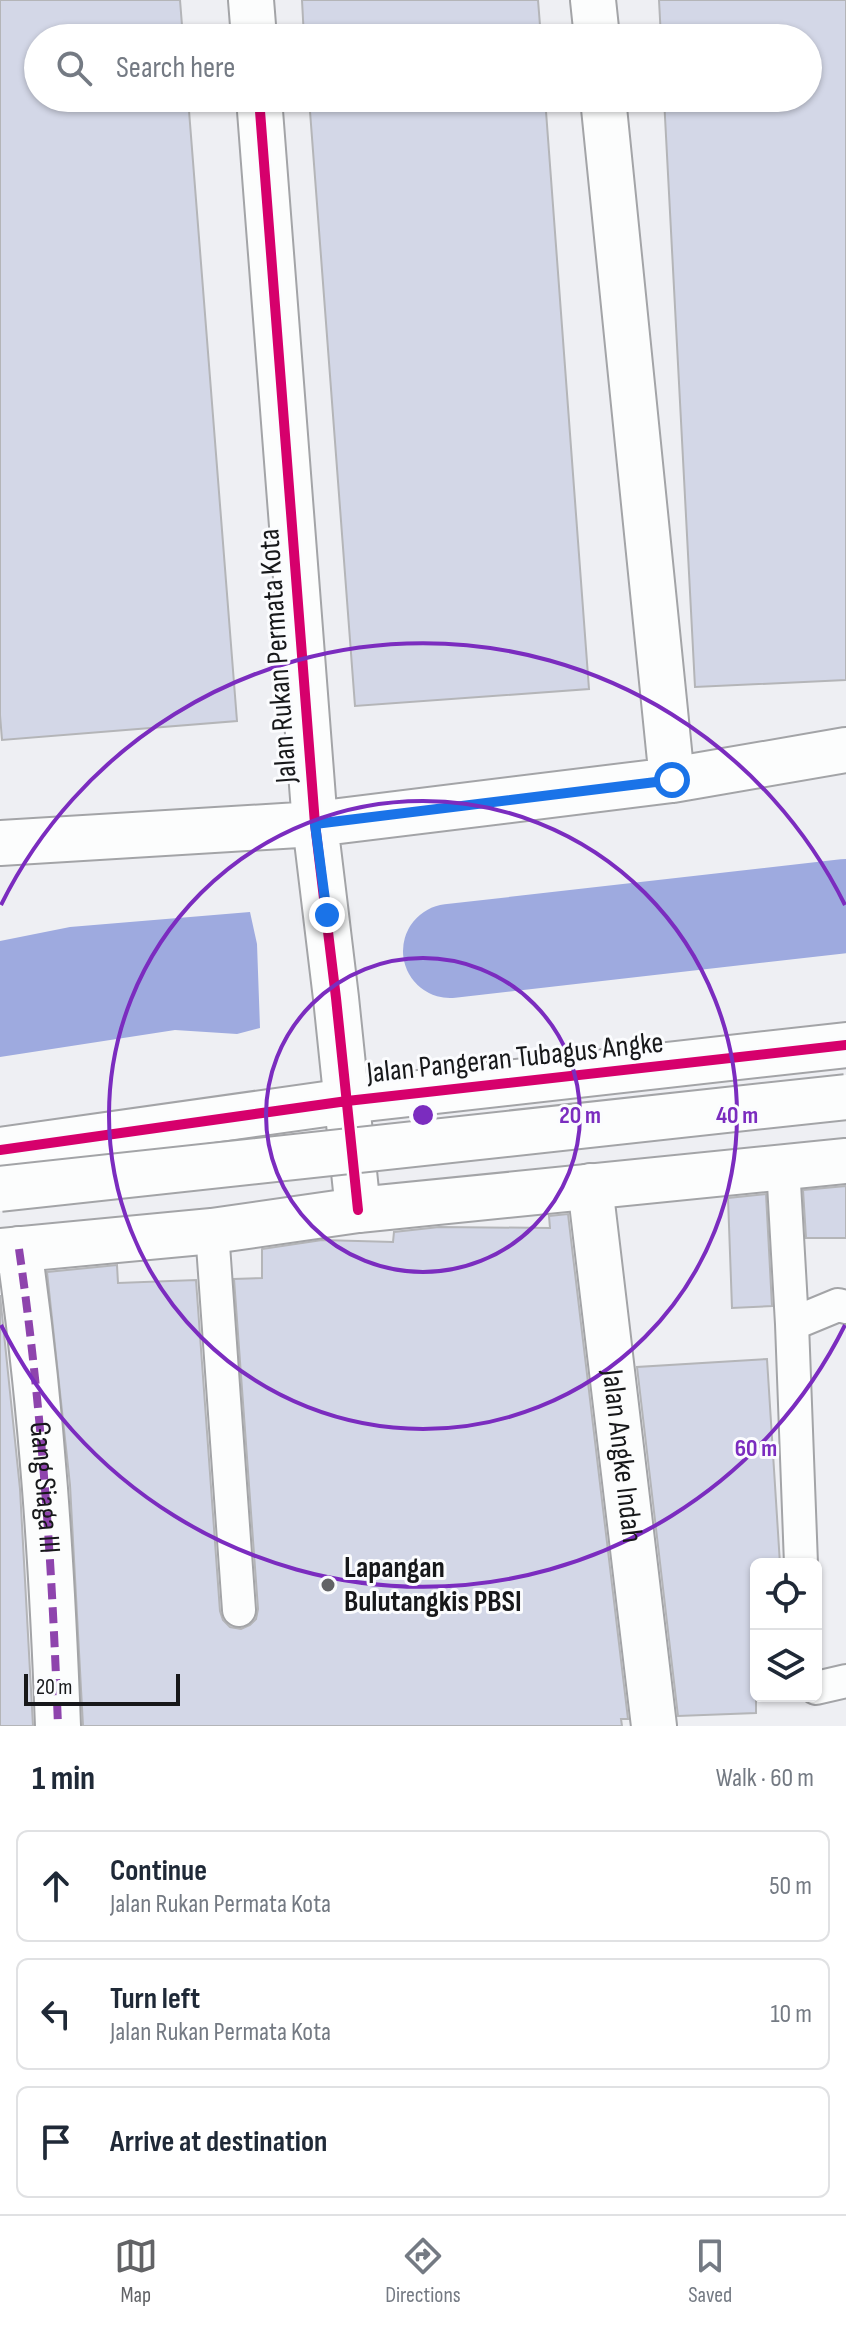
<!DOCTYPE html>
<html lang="en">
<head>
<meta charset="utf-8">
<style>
	:root { --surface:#fff; --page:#f6f6f7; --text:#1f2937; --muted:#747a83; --line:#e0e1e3; --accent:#626366 }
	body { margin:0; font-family:"Sofia Sans Condensed",sans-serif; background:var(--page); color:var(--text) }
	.controls { position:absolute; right:24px; bottom:24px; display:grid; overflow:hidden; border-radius:12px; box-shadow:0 2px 6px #0004 }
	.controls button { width:72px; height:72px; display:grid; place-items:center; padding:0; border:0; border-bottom:2px solid var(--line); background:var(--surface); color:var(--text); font:40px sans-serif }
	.scale { position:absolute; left:24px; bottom:20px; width:156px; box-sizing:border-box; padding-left:8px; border:4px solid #17181a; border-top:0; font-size:22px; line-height:28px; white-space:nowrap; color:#17181a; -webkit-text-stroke:6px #fbfcfe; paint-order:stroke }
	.stop { position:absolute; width:24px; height:24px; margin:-18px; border:6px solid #1a73e8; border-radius:50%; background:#fff }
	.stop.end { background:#1a73e8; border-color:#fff; box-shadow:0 2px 8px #0008 }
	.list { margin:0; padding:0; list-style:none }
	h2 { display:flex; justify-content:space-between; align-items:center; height:104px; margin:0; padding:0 32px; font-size:34px }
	h2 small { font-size:26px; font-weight:400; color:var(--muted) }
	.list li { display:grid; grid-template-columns:52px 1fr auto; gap:24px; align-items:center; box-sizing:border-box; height:112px; margin:0 16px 16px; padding:0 16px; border:2px solid var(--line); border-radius:12px }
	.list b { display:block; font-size:30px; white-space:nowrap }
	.list p { margin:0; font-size:26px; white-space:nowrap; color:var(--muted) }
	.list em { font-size:26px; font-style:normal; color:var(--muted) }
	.icon { flex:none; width:44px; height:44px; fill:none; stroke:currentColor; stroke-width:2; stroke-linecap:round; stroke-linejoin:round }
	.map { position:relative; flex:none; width:846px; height:1726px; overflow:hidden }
	.search { position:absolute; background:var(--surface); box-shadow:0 2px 6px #0004; left:24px; right:24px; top:24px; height:88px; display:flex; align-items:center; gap:20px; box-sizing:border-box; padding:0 28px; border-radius:44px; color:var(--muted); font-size:30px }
	.sheet { height:488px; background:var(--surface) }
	nav { display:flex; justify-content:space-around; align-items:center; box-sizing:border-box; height:112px; border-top:2px solid var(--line); background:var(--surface); font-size:22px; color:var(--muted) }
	nav a { display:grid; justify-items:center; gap:4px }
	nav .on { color:var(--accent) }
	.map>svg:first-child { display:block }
</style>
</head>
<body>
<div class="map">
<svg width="846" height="1726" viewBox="0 0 846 1726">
	<rect width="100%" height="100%" fill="#eeeff3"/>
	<!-- water -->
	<path fill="#9eaadf" d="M846,873V945L468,993L457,918Z
		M250,912L257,944L260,1028L237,1034L175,1030L0,1057V941L70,927Z"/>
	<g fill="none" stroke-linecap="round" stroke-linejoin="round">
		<!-- river -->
		<path stroke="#9eaadf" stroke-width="94" d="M450,951L846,906"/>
	</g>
	<!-- building -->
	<path fill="#d3d7e7" stroke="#b4b5b8" stroke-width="2" d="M0,0H180L183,38H38V98H188L237,721L2,740L0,715Z
		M302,0H538L541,38H304Z
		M659,0H846V680L695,687L664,98H808V38H661Z
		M309,98H545L589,689L355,706Z
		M846,1186V1238H806L803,1190Z
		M766,1194L772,1306L732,1308L728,1198Z
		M568,1214L628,1719H621L622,1726H83L70,1485L47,1272L117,1265L118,1283L196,1280L220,1611L223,1620L230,1627L241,1629L250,1625L256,1619L258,1609L234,1279L262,1278V1249L322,1240L393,1242L394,1232L439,1227L550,1228L549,1216Z
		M0,1295L20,1489L33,1726H0Z
		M767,1359L780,1564H756V1713L678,1716L637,1367Z"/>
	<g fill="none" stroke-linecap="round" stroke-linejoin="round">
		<!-- lane casing -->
		<g stroke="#a3a4a7" stroke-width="36">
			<path id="lane" d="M783,1166L792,1324L801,1564
				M212,1231L239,1610
				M792,1324L838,1305L846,1307
				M816,1688L846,1681"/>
		</g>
		<!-- street casing -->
		<g stroke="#a3a4a7" stroke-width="48">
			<path id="street" d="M251,0L254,38
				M593,0L597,38
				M259,98L315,824L336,998L358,1210
				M603,98L672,780
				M0,843L315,824L672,780L846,750
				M19,1249C42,1408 52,1566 58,1726"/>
		</g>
		<!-- secondary casing -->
		<g stroke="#a3a4a7" stroke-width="48">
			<g id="secondary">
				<path d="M0,1150L347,1101L846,1045"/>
				<path id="s1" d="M590,1186L654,1726"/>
				<path d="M0,1251L212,1231L358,1210L846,1161"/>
			</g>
		</g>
		<!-- lane -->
		<use href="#lane" stroke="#fcfdfd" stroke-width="32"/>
		<!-- street -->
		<use href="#street" stroke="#fcfdfd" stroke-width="44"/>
		<!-- secondary -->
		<use href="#secondary" stroke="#fcfdfd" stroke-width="44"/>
		<!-- secondary-bridge casing -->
		<g stroke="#a3a4a7" stroke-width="48" stroke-linecap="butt">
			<path id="secondary-bridge" d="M0,1189L846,1097"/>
		</g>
		<!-- secondary-bridge -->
		<use href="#secondary-bridge" stroke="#fcfdfd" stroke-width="44"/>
		<!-- quiet -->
		<path stroke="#8e44ad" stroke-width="8" stroke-dasharray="16 8" stroke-linecap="butt" id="s2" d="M19,1249C42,1408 52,1566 58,1726"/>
		<!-- cycleway casing -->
		<g stroke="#fbfcfe" stroke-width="15">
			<path id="cycleway" d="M259,98L315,824L336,998L358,1210
				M0,1150L347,1101L846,1045"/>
		</g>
		<!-- cycleway -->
		<use href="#cycleway" stroke="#d6006c" stroke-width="10"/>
	</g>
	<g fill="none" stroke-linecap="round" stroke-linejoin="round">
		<!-- route -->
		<path stroke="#1a73e8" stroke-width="10" d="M327,915L315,824L672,780"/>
	</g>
	<!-- distance rings -->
	<g fill="none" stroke="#7b2cbf" stroke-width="4">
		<circle cx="423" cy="1115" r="157"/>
		<circle cx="423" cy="1115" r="314"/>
		<path d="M845 1325A471 471 0 0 1 1 1325M1 905A471 471 0 0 1 845 905"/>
	</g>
	<!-- markers -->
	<circle fill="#626366" stroke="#fbfcfe" stroke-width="3" cx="328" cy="1585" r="8"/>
	<g text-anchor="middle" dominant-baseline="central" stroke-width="6" stroke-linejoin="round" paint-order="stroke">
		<!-- street labels -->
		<g font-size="30" fill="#17181a" stroke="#fbfcfe">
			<text transform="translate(278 656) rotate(-94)">Jalan Rukan Permata Kota</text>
			<text transform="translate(515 1058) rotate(-6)">Jalan Pangeran Tubagus Angke</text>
			<text stroke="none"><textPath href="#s1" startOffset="272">Jalan Angke Indah</textPath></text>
			<text stroke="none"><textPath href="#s2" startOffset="240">Gang Siaga III</textPath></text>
		</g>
		<!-- poi labels -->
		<g font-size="30" font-weight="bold" fill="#17181a" stroke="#fbfcfe" text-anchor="start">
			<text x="344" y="1568">Lapangan<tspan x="344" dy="34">Bulutangkis PBSI</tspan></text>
		</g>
	</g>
	<circle cx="423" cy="1115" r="12" fill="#7b2cbf" stroke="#fbfcfe" stroke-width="4"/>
	<g font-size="24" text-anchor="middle" font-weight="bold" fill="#7b2cbf" stroke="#fbfcfe" stroke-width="6" stroke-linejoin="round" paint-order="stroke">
		<text x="580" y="1123">20 m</text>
		<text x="737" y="1123">40 m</text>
		<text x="756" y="1456">60 m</text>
	</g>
</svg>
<div class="controls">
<button><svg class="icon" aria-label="locate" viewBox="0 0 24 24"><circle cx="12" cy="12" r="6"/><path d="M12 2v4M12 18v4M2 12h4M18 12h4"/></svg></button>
<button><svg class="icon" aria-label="layers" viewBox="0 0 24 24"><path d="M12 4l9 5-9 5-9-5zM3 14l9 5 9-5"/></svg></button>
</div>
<div class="scale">20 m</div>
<div class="stop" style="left:672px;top:780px"></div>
<div class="stop end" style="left:327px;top:915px"></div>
<div class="search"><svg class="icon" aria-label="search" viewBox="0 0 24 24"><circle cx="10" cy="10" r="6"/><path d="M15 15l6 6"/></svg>Search here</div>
</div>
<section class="sheet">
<h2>1 min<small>Walk · 60 m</small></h2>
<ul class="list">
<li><svg class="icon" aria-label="ahead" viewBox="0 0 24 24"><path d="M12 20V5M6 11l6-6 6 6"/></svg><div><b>Continue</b><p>Jalan Rukan Permata Kota</p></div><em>50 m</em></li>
<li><svg class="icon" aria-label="left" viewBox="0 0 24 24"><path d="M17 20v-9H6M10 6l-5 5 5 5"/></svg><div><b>Turn left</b><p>Jalan Rukan Permata Kota</p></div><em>10 m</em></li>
<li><svg class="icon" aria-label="arrive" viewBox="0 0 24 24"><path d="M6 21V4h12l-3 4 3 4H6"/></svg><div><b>Arrive at destination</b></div></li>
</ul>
</section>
<nav>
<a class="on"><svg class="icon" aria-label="map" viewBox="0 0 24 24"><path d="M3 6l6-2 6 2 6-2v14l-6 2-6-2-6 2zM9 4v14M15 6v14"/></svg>Map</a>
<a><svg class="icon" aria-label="directions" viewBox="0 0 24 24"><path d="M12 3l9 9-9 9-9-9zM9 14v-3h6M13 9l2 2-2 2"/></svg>Directions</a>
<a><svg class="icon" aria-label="saved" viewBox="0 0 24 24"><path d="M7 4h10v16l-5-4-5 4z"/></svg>Saved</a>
</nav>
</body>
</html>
